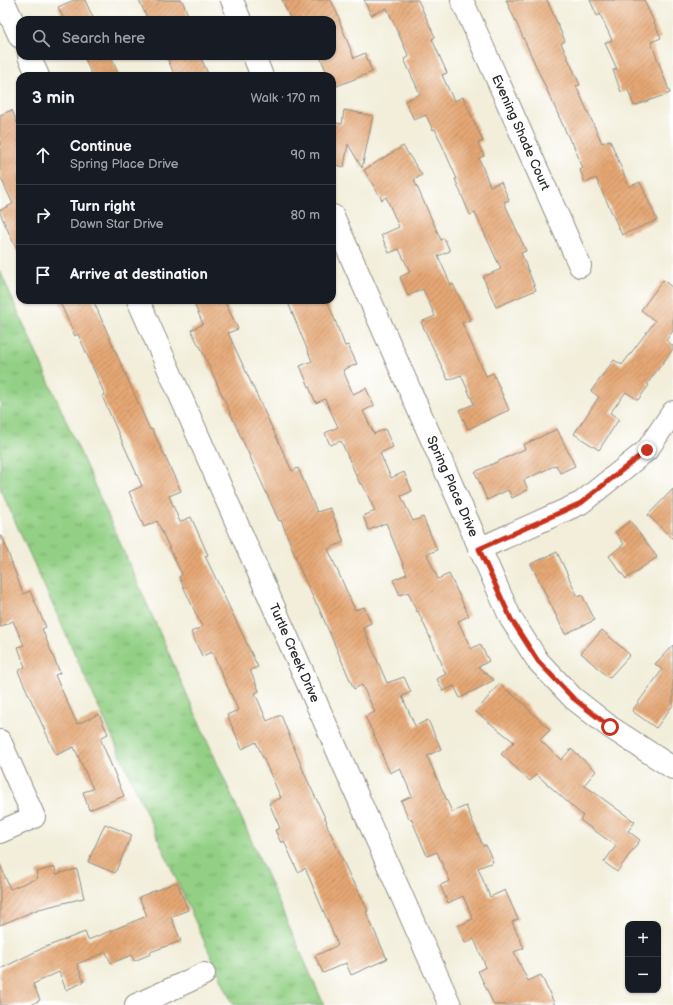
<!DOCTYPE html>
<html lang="en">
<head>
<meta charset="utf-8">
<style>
	:root { --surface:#171b24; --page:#20242c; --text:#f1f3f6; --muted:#9ea1a6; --line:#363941 }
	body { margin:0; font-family:"Balsamiq Sans",sans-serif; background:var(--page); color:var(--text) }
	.controls { position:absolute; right:12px; bottom:12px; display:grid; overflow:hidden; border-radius:8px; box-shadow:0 1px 3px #0004 }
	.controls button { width:36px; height:36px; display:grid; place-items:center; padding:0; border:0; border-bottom:1px solid var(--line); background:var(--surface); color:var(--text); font:20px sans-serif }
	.stop { position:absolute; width:12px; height:12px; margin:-9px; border:3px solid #c8321e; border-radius:50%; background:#fff }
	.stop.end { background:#c8321e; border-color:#fff; box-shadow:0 1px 4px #0008 }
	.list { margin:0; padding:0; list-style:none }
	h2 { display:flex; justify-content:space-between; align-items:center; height:52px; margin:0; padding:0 16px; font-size:17px }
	h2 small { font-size:13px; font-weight:400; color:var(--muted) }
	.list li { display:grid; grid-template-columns:26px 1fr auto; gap:12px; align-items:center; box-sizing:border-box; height:60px; padding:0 16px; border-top:1px solid var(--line) }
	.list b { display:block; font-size:15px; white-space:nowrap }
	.list p { margin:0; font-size:13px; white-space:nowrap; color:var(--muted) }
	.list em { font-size:13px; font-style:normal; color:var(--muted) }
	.icon { flex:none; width:22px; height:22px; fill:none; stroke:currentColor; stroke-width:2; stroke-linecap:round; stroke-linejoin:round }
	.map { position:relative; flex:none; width:673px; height:1005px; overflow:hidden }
	.search { position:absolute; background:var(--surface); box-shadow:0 1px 3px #0004; left:16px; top:16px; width:320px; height:44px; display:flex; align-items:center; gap:10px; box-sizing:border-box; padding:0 14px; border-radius:12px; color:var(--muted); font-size:15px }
	.panel { position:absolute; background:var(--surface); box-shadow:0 1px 3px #0004; left:16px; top:72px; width:320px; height:232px; border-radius:12px }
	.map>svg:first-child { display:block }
</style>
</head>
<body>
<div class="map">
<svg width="673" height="1005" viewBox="0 0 673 1005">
	<defs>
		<pattern id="grass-tufts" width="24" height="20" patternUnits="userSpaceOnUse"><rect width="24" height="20" fill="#93d085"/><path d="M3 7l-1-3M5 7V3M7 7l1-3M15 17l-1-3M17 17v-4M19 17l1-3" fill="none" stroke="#78a96d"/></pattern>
		<pattern id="building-hatch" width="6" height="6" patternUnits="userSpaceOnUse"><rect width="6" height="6" fill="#e5a774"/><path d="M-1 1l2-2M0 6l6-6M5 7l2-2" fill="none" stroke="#ba885f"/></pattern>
	</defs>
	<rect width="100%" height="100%" fill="#fff"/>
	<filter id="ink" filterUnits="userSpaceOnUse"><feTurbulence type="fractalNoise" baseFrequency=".025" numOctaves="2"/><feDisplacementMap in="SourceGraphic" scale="8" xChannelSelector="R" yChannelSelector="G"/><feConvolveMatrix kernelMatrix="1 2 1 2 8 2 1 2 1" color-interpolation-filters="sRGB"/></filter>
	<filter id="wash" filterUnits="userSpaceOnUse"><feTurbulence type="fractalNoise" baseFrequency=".012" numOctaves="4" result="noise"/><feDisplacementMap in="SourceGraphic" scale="16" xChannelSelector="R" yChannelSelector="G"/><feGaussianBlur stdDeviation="0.9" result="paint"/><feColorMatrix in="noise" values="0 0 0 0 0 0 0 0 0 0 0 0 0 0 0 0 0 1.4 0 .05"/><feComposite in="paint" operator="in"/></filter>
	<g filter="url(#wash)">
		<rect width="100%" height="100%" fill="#f2eeda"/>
		<!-- grass -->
		<path fill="url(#grass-tufts)" stroke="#5f7e58" d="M0,271L324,1005H233L0,488Z"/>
		<g id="blocks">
			<!-- building -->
			<path fill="url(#building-hatch)" d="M74,0H85L94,20H64L58,7Z
				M139,0H182L190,20H148Z
				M282,0H331L340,20H339L354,58L365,53L372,72L332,88V76H328L320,56H332V20H291Z
				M364,0H418L435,37L432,39L447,73L442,75L454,101L463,97L483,141L478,143L484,156L479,158L490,186L501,182L509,200L504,202L526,251L521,253L536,290L496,307L483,277L501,269L475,213L470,215L455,179H457L435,129L433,130L426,115L414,120L405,101L420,94L404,59L409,57L387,8L371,15Z
				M506,0H547L565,41L561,43L580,85L576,86L602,143L610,140L629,187L640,182L657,220L622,235L596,178L585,183L580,170L583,168L572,142L571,143Z
				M590,0H644L661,38L651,42L670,93L634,106L628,90L621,92L613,70L617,69L605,43L612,40L600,14L597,16Z
				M84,56H111L119,76H92Z
				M178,56H200L209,76H175L168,60Z
				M12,110L20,130V257L0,213V210L13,204L0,176V115Z
				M344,110L373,116L362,168L348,144L344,167L332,164V122L342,124Z
				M403,146L422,175L414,180L441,240L444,238L450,251L438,256L451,285L453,284L470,320L462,323L486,376L493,373L509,410L468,429L459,410L474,404L461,375L448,380L421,322L435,316L423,289L408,296L400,277L410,272L399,249L389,253L381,235L399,227L386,197L382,200L364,170Z
				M663,280L673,288V331L666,340L673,346V349L647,384L649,385L638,400L626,392L610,413L619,419L599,450L574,434L599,397L591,391L614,360L622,365L655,321L641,310Z
				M59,300H93L150,430L152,429L181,491L169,496L180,522L191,517L208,555L205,556L258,667L250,670L259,691L255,693L267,721L281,715L305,775L327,822L326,823L353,883L354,882L368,911L366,912L387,959L351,975L346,963L323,973L315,956L338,945L305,868L298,872L284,841L281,843L275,830L280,828L269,803L281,798L256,742L242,749L227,715L238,710L212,652L202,656L191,632L202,627L179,577L182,575L157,521L144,527L129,492L142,486L102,396L105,395L78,334L75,336Z
				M208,300H224L238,329L228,333L292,471L298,468L317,512L330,508L344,542L328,549L355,610L364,607L371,623L363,627L387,683L404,677L411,692L402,696L415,726L428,720L441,749L427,756L452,812L466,806L483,846L486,845L493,862L478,868L490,897L505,890L518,919L512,922L524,948L514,952L528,981L541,975L555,1005H494L478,971L486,967L474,939L465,943L458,926L473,919L463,896L448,903L440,885L450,881L437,852L427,856L411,818L409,819L401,801L412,796L400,768L390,773L382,755L383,754L365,716L375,712L362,685L354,689L317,604H316L301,571L281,520L279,521L200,346H199L191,330L203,324L195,306Z
				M287,300H327L345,346L348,345L357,364L343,370L353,394L366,388L374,406L363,411L374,434L385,429L393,447L380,453L391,478L404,472L412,491L401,496L413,521L423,517L437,550L427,554L438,579L449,574L469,616L458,621L471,649L480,644L489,661L478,667L494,680L460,698L454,686L443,691L437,679L446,674L441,664H442L418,611L417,612L408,592L400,595L393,580L407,574L386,523L369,530L363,516L375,511L362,483L360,484L341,441L330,445L325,433L338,427L325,399L316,403L300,366L312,361Z
				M557,429L575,466L560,473L556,465L524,480L528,490L512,498L508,490L487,500L475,472L525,449L523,445Z
				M673,489V539L648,515Z
				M630,521L657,557L626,579L609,556L624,544L615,532Z
				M0,536H2L23,594L30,591L46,627L42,629L60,673L55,675L77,724L99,714L108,734L100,738L124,796L89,810L83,792L93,789L74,747L56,755L18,671L25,667L18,647L24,645L13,621L0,627Z
				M557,552L578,597L582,595L595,620L565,634L531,564Z
				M602,630L630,655L609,678L581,653Z
				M673,645V705L656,728L632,711L662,670L655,664Z
				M499,684L527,706L526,707L550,730L540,740L561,760L571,749L596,771L584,785L635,822L628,831L640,840L617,872L604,862L616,846L580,820L583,816L536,774L530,781L501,754L514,742L476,712Z
				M105,824L132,835L115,873L88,862Z
				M0,864L10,889L38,878L36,872L55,867L56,874L77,869L84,898L39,909L0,925Z
				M177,882L188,910L171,917L181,941L150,952L151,954L134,961L132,955L111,963L106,952L77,964L84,982L66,990L59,972L33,984L40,1000L31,1005H0V969L43,948L85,932L88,940L147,916L139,897Z"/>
		</g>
	</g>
	<g filter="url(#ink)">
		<use href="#blocks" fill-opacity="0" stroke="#8e8c82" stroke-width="1"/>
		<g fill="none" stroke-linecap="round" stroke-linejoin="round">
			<!-- minor casing -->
			<g stroke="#8e8c82" stroke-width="24">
				<g id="minor">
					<path d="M3,0L20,37"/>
					<path d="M232,0L240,20"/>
					<path id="s1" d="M462,0L580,266"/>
					<path d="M29,56L38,76"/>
					<path d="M254,56L262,76"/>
					<path id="s2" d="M332,217L333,216L511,619L538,661L573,698L610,727L673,768"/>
					<path id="s3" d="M138,300L450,1005"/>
					<path d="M479,549L581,503L647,450L673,412"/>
					<path d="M0,741L34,817L0,832"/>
					<path d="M136,1005L204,974"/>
				</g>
			</g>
			<!-- minor -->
			<use href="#minor" stroke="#fff" stroke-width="22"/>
		</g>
	</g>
	<g fill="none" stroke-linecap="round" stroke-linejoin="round" filter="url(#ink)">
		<!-- route -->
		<path stroke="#c8321e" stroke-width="5" d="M610,727L573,698L538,661L511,619L479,549L581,503L647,450"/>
	</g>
	<g text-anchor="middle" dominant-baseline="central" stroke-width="3" stroke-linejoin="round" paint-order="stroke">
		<!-- street labels -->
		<g font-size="13" fill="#2b2b2b" stroke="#fff">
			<text stroke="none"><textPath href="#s1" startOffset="145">Evening Shade Court</textPath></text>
			<text stroke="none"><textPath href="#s2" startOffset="297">Spring Place Drive</textPath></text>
			<text stroke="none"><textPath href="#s3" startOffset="386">Turtle Creek Drive</textPath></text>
		</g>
	</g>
</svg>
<div class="controls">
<button>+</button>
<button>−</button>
</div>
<div class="stop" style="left:610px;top:727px"></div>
<div class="stop end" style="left:647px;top:450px"></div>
<div class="search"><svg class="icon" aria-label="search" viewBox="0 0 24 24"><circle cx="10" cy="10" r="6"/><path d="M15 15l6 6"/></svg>Search here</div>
<section class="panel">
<h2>3 min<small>Walk · 170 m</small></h2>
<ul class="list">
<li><svg class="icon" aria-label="ahead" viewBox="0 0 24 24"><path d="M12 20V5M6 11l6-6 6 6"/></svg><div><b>Continue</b><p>Spring Place Drive</p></div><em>90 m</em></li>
<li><svg class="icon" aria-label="right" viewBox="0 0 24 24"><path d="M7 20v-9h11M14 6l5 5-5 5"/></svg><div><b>Turn right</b><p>Dawn Star Drive</p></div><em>80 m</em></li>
<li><svg class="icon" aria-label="arrive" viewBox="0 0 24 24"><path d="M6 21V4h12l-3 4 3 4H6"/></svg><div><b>Arrive at destination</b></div></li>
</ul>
</section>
</div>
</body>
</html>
